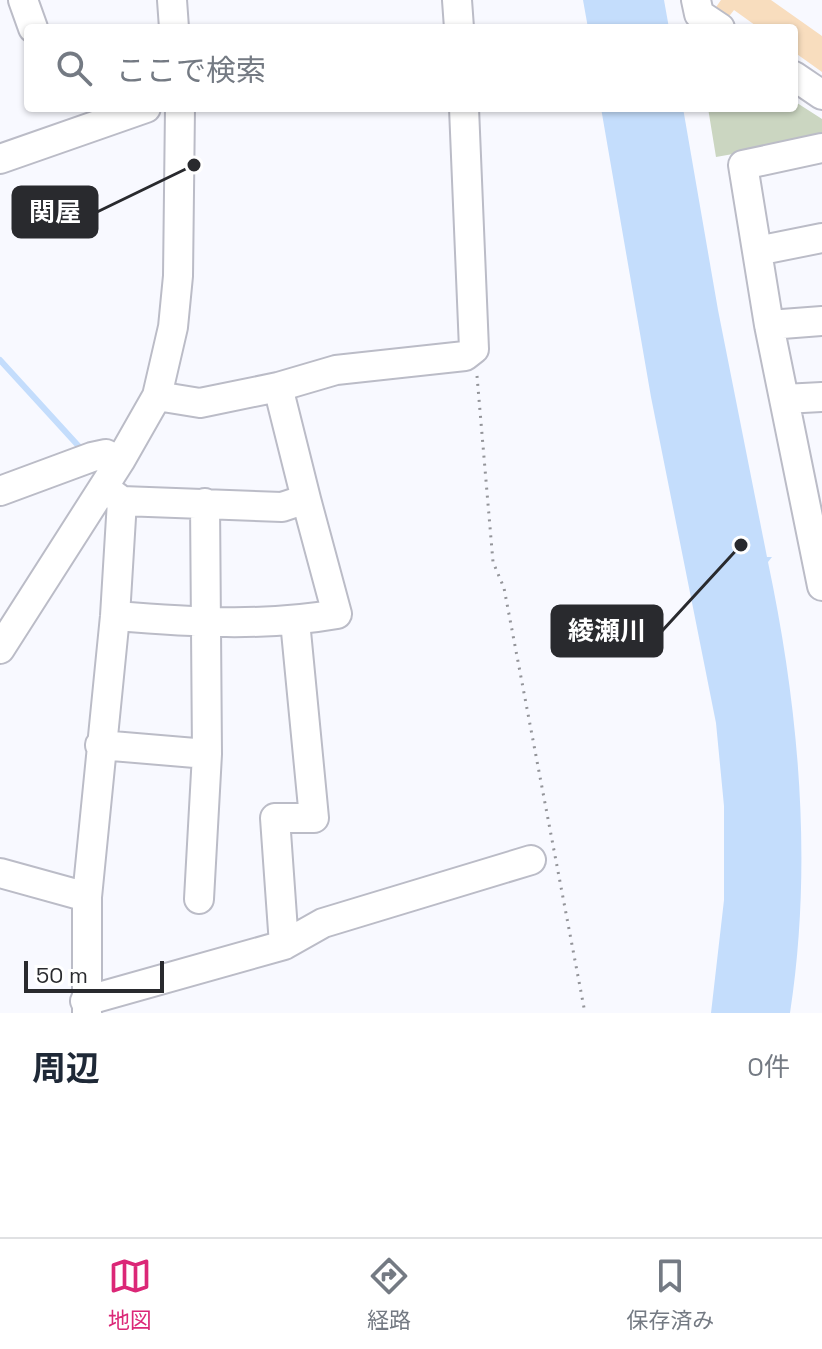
<!DOCTYPE html>
<html lang="ja">
<head>
<meta charset="utf-8">
<style>
	:root { --surface:#fff; --page:#f6f6f7; --text:#1f2937; --muted:#747a83; --line:#e0e1e3; --accent:#db2777 }
	body { margin:0; font-family:"Space Grotesk","Noto Sans JP",sans-serif; background:var(--page); color:var(--text) }
	.scale { position:absolute; left:24px; bottom:20px; width:140px; box-sizing:border-box; padding-left:8px; border:4px solid #292a2e; border-top:0; font-size:22px; line-height:28px; white-space:nowrap; color:#292a2e; -webkit-text-stroke:6px #fff; paint-order:stroke }
	.list { margin:0; padding:0; list-style:none }
	h2 { display:flex; justify-content:space-between; align-items:center; height:104px; margin:0; padding:0 32px; font-size:34px }
	h2 small { font-size:26px; font-weight:400; color:var(--muted) }
	.icon { flex:none; width:44px; height:44px; fill:none; stroke:currentColor; stroke-width:2; stroke-linecap:round; stroke-linejoin:round }
	.map { position:relative; flex:none; width:822px; height:1013px; overflow:hidden }
	.search { position:absolute; background:var(--surface); box-shadow:0 2px 6px #0004; left:24px; right:24px; top:24px; height:88px; display:flex; align-items:center; gap:20px; box-sizing:border-box; padding:0 28px; border-radius:8px; color:var(--muted); font-size:30px }
	.sheet { height:224px; background:var(--surface) }
	nav { display:flex; justify-content:space-around; align-items:center; box-sizing:border-box; height:112px; border-top:2px solid var(--line); background:var(--surface); font-size:22px; color:var(--muted) }
	nav a { display:grid; justify-items:center; gap:4px }
	nav .on { color:var(--accent) }
	.map>svg:first-child { display:block }
</style>
</head>
<body>
<div class="map">
<svg width="822" height="1013" viewBox="0 0 822 1013">
	<rect width="100%" height="100%" fill="#f8f9ff"/>
	<!-- green -->
	<path fill="#cbd6c1" d="M794,101L822,119V138L716,157L708,108H794Z"/>
	<!-- water -->
	<path fill="#c4ddfc" d="M583,0H664L669,28H588Z
		M601,108H683L718,310L767,557H772L768,562C799,709 813,863 790,1013H711L724,900V806L716,723L651,397Z"/>
	<g fill="none" stroke-linecap="round" stroke-linejoin="round">
		<!-- stream -->
		<path stroke="#c4ddfc" stroke-width="6" d="M0,360L84,452"/>
	</g>
	<!-- building -->
	<path fill="#f8ddbe" d="M721,0H771L822,36V72L794,52V28H759L734,10L727,19L714,10Z"/>
	<g fill="none" stroke-linecap="round" stroke-linejoin="round">
		<!-- minor casing -->
		<g stroke="#bbbcc7" stroke-width="32">
			<path id="minor" d="M23,0L33,28
				M172,0L174,28
				M457,0L459,28
				M696,0L699,14L720,28
				M794,76L822,95
				M822,148L743,165L769,325L822,586
				M0,159L146,108
				M757,251L822,238
				M769,325L822,321
				M157,396L200,403L278,387L336,370L465,356L474,349L464,108
				M784,399L822,397
				M107,490L122,501L282,507L306,499L278,387
				M0,491L92,457L106,454L120,461
				M115,616C190,622 263,627 337,614L306,499
				M0,649L120,461L157,396L173,327L178,276L180,108
				M100,745L207,754
				M0,873L87,897
				M199,899L207,754L205,503
				M284,945L275,818H314L295,621
				M85,1001L284,945L323,923L531,860
				M87,1013V897L115,616L122,501"/>
		</g>
		<!-- path -->
		<path stroke="#939499" stroke-width="3" stroke-dasharray="2 6" stroke-linecap="butt" d="M477,376L493,562L504,588L585,1013"/>
		<!-- minor -->
		<use href="#minor" stroke="#fff" stroke-width="28"/>
	</g>
	<!-- callouts -->
	<path fill="none" stroke="#292a2e" stroke-width="3" d="M194 165L97 212M741 545L662 631"/>
	<g fill="#292a2e" stroke="#fff" stroke-width="3">
		<circle cx="194" cy="165" r="8"/>
		<circle cx="741" cy="545" r="8"/>
	</g>
	<g fill="#292a2e" stroke="#292a2e" stroke-width="3">
		<rect x="13" y="187" width="84" height="50" rx="8"/>
		<rect x="552" y="606" width="110" height="50" rx="8"/>
	</g>
	<g font-size="26" text-anchor="middle" font-weight="bold" fill="#fff">
		<text x="55" y="221">関屋</text>
		<text x="607" y="640">綾瀬川</text>
	</g>
</svg>
<div class="scale">50 m</div>
<div class="search"><svg class="icon" aria-label="search" viewBox="0 0 24 24"><circle cx="10" cy="10" r="6"/><path d="M15 15l6 6"/></svg>ここで検索</div>
</div>
<section class="sheet">
<h2>周辺<small>0件</small></h2>
<ul class="list">
</ul>
</section>
<nav>
<a class="on"><svg class="icon" aria-label="map" viewBox="0 0 24 24"><path d="M3 6l6-2 6 2 6-2v14l-6 2-6-2-6 2zM9 4v14M15 6v14"/></svg>地図</a>
<a><svg class="icon" aria-label="directions" viewBox="0 0 24 24"><path d="M12 3l9 9-9 9-9-9zM9 14v-3h6M13 9l2 2-2 2"/></svg>経路</a>
<a><svg class="icon" aria-label="saved" viewBox="0 0 24 24"><path d="M7 4h10v16l-5-4-5 4z"/></svg>保存済み</a>
</nav>
</body>
</html>
